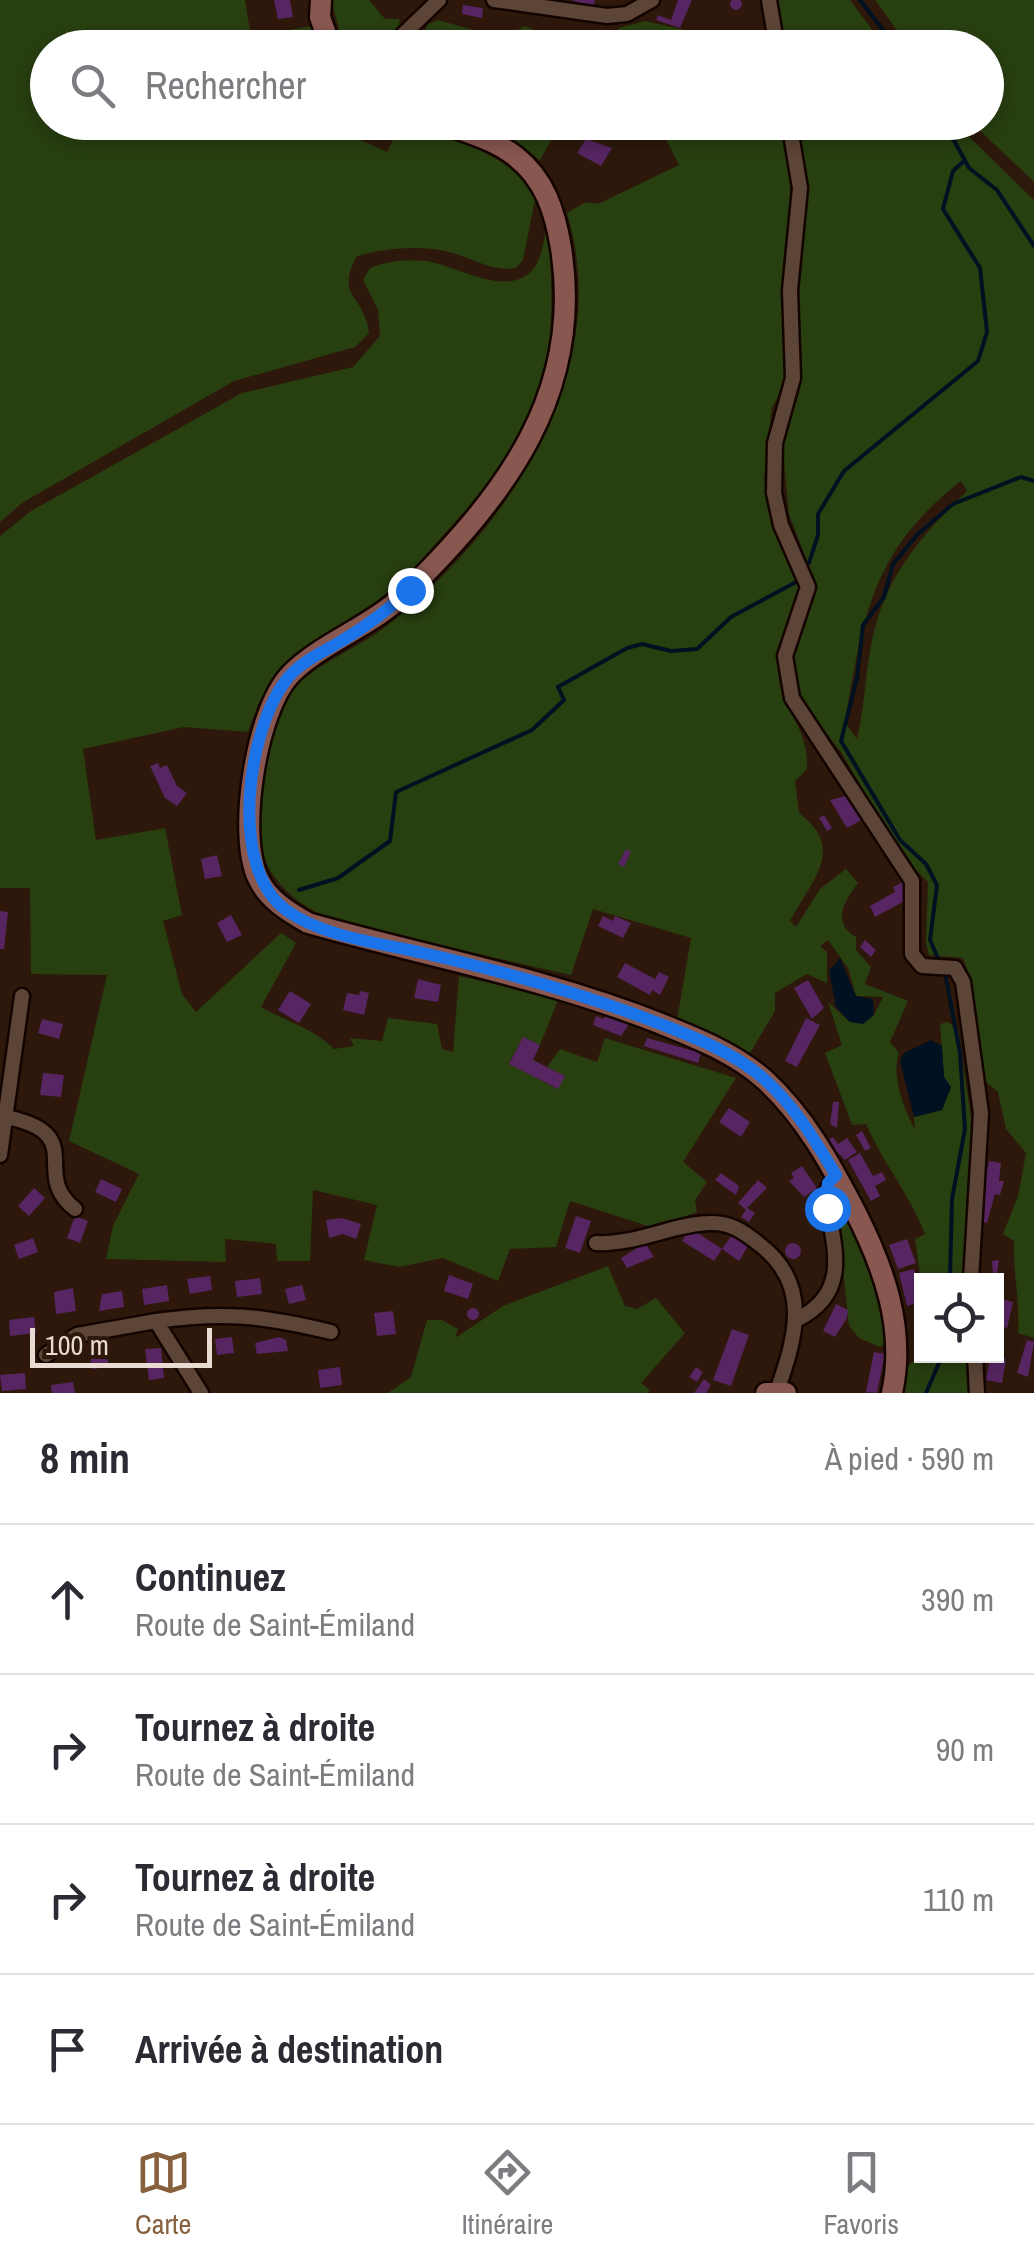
<!DOCTYPE html>
<html lang="fr">
<head>
<meta charset="utf-8">
<style>
	:root { --surface:#fff; --page:#f7f7f7; --text:#2b2b33; --muted:#7c7c81; --line:#e1e1e2; --accent:#87603d }
	body { margin:0; font-family:"Archivo Narrow",sans-serif; background:var(--page); color:var(--text) }
	.controls { position:absolute; right:30px; bottom:30px; display:grid; overflow:hidden; border-radius:0px; box-shadow:0 5px 15px #0003 }
	.controls button { width:90px; height:90px; display:grid; place-items:center; padding:0; border:0; border-bottom:2px solid var(--line); background:var(--surface); color:var(--text); font:50px sans-serif }
	.scale { position:absolute; left:30px; bottom:25px; width:182px; box-sizing:border-box; padding-left:10px; border:5px solid #eadbd2; border-top:0; font-size:28px; line-height:35px; white-space:nowrap; color:#eadbd2; -webkit-text-stroke:8px #2d180b; paint-order:stroke }
	.stop { position:absolute; width:30px; height:30px; margin:-22px; border:8px solid #1a73e8; border-radius:50%; background:#fff }
	.stop.end { background:#1a73e8; border-color:#fff; box-shadow:0 2px 10px #0008 }
	.list { margin:0; padding:0; list-style:none }
	h2 { display:flex; justify-content:space-between; align-items:center; height:130px; margin:0; padding:0 40px; font-size:42px }
	h2 small { font-size:32px; font-weight:400; color:var(--muted) }
	.list li { display:grid; grid-template-columns:65px 1fr auto; gap:30px; align-items:center; box-sizing:border-box; height:150px; padding:0 40px; border-top:2px solid var(--line) }
	.list b { display:block; font-size:38px; white-space:nowrap }
	.list p { margin:0; font-size:32px; white-space:nowrap; color:var(--muted) }
	.list em { font-size:32px; font-style:normal; color:var(--muted) }
	.icon { flex:none; width:55px; height:55px; fill:none; stroke:currentColor; stroke-width:2; stroke-linecap:round; stroke-linejoin:round }
	.map { position:relative; flex:none; width:1034px; height:1393px; overflow:hidden }
	.search { position:absolute; background:var(--surface); box-shadow:0 5px 15px #0003; left:30px; right:30px; top:30px; height:110px; display:flex; align-items:center; gap:25px; box-sizing:border-box; padding:0 35px; border-radius:55px; color:var(--muted); font-size:38px }
	.sheet { height:730px; background:var(--surface) }
	nav { display:flex; justify-content:space-around; align-items:center; box-sizing:border-box; height:140px; border-top:2px solid var(--line); background:var(--surface); font-size:28px; color:var(--muted) }
	nav a { display:grid; justify-items:center; gap:5px }
	nav .on { color:var(--accent) }
	.map>svg:first-child { display:block }
</style>
</head>
<body>
<div class="map">
<svg width="1034" height="1393" viewBox="0 0 1034 1393">
	<rect width="100%" height="100%" fill="#2d180b"/>
	<!-- green -->
	<path fill="#283f10" fill-rule="evenodd" d="M0,0H245L251,37L311,26L314,31L282,44L283,47L48,48V122L323,123L387,152L402,123C452,138 504,151 536,195L523,260L516,268C494,271 481,263 462,256C428,244 391,247 357,256C334,297 365,295 369,333L355,347L234,381L22,503L0,522Z
		M331,0H369L385,19H399L400,28L376,47H344Z
		M778,0H850L885,47H786Z
		M875,0H1034V182L972,123L986,122V48L909,47Z
		M438,20L502,38L525,26L550,37L545,47H436L422,37L428,24Z
		M645,21L711,36L726,47H605L619,28Z
		M476,123H561L540,160L514,141Z
		M658,123H781L792,198L784,285L786,372L784,388L772,407L764,479L770,517L802,585C797,614 777,640 778,670C780,710 809,725 807,769L795,781L799,813C846,848 813,879 790,921L796,927L820,889L846,869L858,883C844,901 831,923 856,937V950L871,967L865,984L908,1001L890,1042L899,1053C891,1076 904,1109 915,1130L914,1117L942,1110L951,1087L944,1077L940,1024L948,1022L958,1030L973,1131L966,1206V1280L921,1281L915,1239L925,1234C910,1195 883,1163 866,1124L852,1125L825,1053L842,1045L828,1002L850,1022L874,1015L883,997L856,996L848,968L828,940L820,946L827,952V983L807,974L775,993V1011L750,1053L677,1020L691,938L593,909L571,975C512,962 453,948 394,934C369,928 337,924 314,911C291,898 267,876 262,849C257,818 265,734 280,707C302,667 354,652 388,625C508,529 615,372 567,213L586,202L598,204L679,165Z
		M799,123H940L949,135L952,123H955L1034,200V1338L1018,1333C1020,1301 1013,1274 1014,1241L1003,1234L1018,1196L1026,1153L1006,1129L998,1092L985,1081L972,984L963,958L929,955L926,943L928,882L902,856L841,752L801,700L793,657L816,585L789,514L782,441L802,358L796,298L808,202ZM961,481L967,491C927,530 892,568 876,624C865,661 866,702 857,739L845,723C863,618 871,551 961,481Z
		M548,219C558,370 551,417 447,531C420,561 394,593 361,617C301,660 274,654 248,732L184,727L83,749L96,840L165,828L182,915L163,921L182,994L196,1012L281,933L296,943L261,1007C285,1021 315,1029 334,1049L354,1046L350,1038L382,1041L388,1018L437,1024L442,1049L453,1052L459,976L559,998L540,1045L523,1037L509,1063L557,1089L565,1076L547,1067L560,1049L597,1062L605,1038L736,1078L683,1162L707,1182L695,1200L697,1212L654,1228L570,1201L556,1247L510,1249L498,1281L443,1258L399,1267L364,1260L377,1205L313,1190L310,1261H277L276,1244L225,1239L226,1262L106,1259L113,1226L139,1174L69,1141L107,975L31,974L30,888H0V536L31,511L242,393L353,367L380,336L378,310L363,280L370,268C388,261 406,259 425,261C456,264 512,303 536,265C543,253 545,233 548,219Z
		M841,1205L883,1305L887,1343L880,1347L859,1338L849,1326L837,1212Z
		M608,1266L625,1306L637,1309L656,1298L685,1333L641,1383L650,1390L647,1393H388L411,1377L427,1320H442L458,1329L455,1338L503,1306Z
		M922,1356H968L971,1393H902L907,1366Z"/>
	<!-- water -->
	<path fill="#001121" d="M840,958L856,996L873,999L874,1015L863,1024L850,1022L836,1007L829,971Z
		M931,1040L942,1046L944,1077L951,1087L942,1110L914,1117L900,1061L904,1053Z"/>
	<g fill="none" stroke-linecap="round" stroke-linejoin="round">
		<!-- stream -->
		<path stroke="#001121" stroke-width="4" d="M860,0L897,48
			M944,122L969,168L997,190L1034,246
			M809,563L818,535V514L844,471L978,361L987,332L980,268L943,209L953,171L965,160
			M299,890L338,878L390,841L396,792L532,730L564,700L558,687L627,648L642,644L671,651L697,649L731,617L796,582
			M941,965L930,940L937,885L926,864L900,840L841,741L857,678L863,625L884,597L893,564L918,534L953,504L1021,477L1034,481
			M945,973L960,1053L965,1129L952,1199L950,1280
			M926,1393L942,1356"/>
	</g>
	<!-- building -->
	<path fill="#572562" d="M730 4a6 6 0 1 1 12 0a6 6 0 1 1-12 0Z
		M274,0H290L293,17L278,19Z
		M571,0H595L593,7Z
		M678,0H692L680,28L656,20L658,15L671,20Z
		M463,5L483,8L482,18L462,14Z
		M578,34L594,45L592,48H566Z
		M586,139L612,148L601,166L577,153Z
		M158,763L160,768L167,765L177,786L187,793L177,806L165,798L150,766Z
		M849,795L863,819L847,828L830,800Z
		M824,815L832,828L827,831L819,818Z
		M626,849L631,852L624,867L618,864Z
		M217,855L222,876L205,879L201,859Z
		M904,881L912,897L875,917L870,906L895,892L893,887Z
		M0,911L8,912L4,949H0Z
		M231,915L242,935L227,942L217,923Z
		M603,916L613,921L615,916L631,923L623,938L598,926Z
		M865,940L876,950L871,957L860,947Z
		M625,963L655,979L659,972L669,977L660,995L652,990L650,995L617,977Z
		M418,979L441,985L438,1002L414,998Z
		M808,980L824,1008L812,1019L794,988Z
		M290,991L311,1004L299,1023L278,1010Z
		M360,991L369,993L364,1015L343,1010L347,993L359,995Z
		M606,1013L629,1024L621,1036L593,1025L596,1016L604,1019Z
		M806,1018L820,1025L797,1067L785,1061Z
		M42,1019L63,1024L59,1039L38,1033Z
		M523,1037L540,1045L533,1060L565,1076L558,1089L509,1064Z
		M647,1038L701,1053L698,1063L644,1046Z
		M43,1073L64,1075L61,1097L40,1095Z
		M833,1102H839L837,1128L830,1124Z
		M729,1108L750,1122L741,1137L719,1122Z
		M862,1131L871,1148L865,1151L856,1135Z
		M833,1137L838,1144L847,1138L857,1152L845,1160L827,1141Z
		M860,1153L873,1176L882,1172L886,1180L875,1186L880,1196L871,1201L848,1160Z
		M989,1161L1001,1163L999,1181H1004L1000,1195L995,1194L987,1223L979,1221V1204Z
		M802,1166L817,1188L804,1197L789,1181L794,1178L791,1173Z
		M721,1173L739,1186L736,1195L715,1180Z
		M101,1179L122,1189L116,1202L95,1192Z
		M758,1180L767,1188L747,1208L755,1213L749,1222L741,1217L746,1210L738,1203Z
		M34,1188L45,1198L29,1216L18,1206Z
		M75,1216L88,1221L80,1243L67,1238Z
		M576,1216L591,1221L580,1253L565,1248Z
		M342,1218L361,1224L356,1239L343,1234L329,1238L326,1220Z
		M690,1228L722,1249L732,1235L750,1243L739,1261L722,1249L714,1261L682,1241Z
		M33,1238L38,1252L19,1259L14,1245Z
		M907,1239L916,1263L898,1269L889,1245Z
		M645,1243L654,1257L627,1268L621,1258Z
		M785 1251a8 8 0 1 1 16 0a8 8 0 1 1-16 0Z
		M999,1260L996,1280H978V1275L993,1274L992,1261Z
		M914,1269L921,1302L907,1306L899,1273Z
		M449,1275L473,1284L468,1299L444,1291Z
		M210,1276L212,1290L190,1294L187,1279Z
		M260,1278L262,1294L237,1297L235,1281Z
		M167,1285L169,1301L144,1305L142,1289Z
		M302,1285L306,1300L289,1304L285,1289Z
		M73,1288L76,1311L56,1314L54,1292Z
		M122,1291L124,1307L99,1311L102,1294Z
		M998,1298L1013,1302L1007,1328L996,1325Z
		M836,1304L848,1310L847,1318L835,1337L823,1331Z
		M467 1314a6 6 0 1 1 12 0a6 6 0 1 1-12 0Z
		M393,1311L396,1334L377,1336L374,1313Z
		M34,1317L36,1333L10,1336L9,1320Z
		M732,1329L749,1335L731,1386L713,1380Z
		M232,1337L234,1353L217,1355L215,1339Z
		M279,1337L286,1340L288,1351L257,1354L255,1343Z
		M1027,1340L1034,1342L1028,1377L1017,1373Z
		M105,1346L109,1367L92,1369L89,1348Z
		M161,1348L164,1378L149,1380L145,1349Z
		M874,1352L885,1354L877,1393L866,1392Z
		M990,1356L1006,1359L1002,1383L986,1380Z
		M340,1367L342,1385L320,1388L318,1370Z
		M696,1367L703,1372L697,1382L689,1377Z
		M25,1373L26,1389L2,1391L0,1375Z
		M704,1379L711,1385L706,1393H694Z
		M73,1382L75,1393H52L51,1385Z"/>
	<g fill="none" stroke-linecap="round" stroke-linejoin="round">
		<!-- street casing -->
		<g stroke="#140400" stroke-width="19">
			<path id="street" d="M494,0L607,16L627,14L652,0
				M769,0L777,48
				M389,48L439,0
				M789,122L800,188L790,290L793,378L775,443L774,493L781,525L808,587L785,656L792,698L912,881V954L922,966L955,968L963,982L981,1113L971,1280
				M7,1117C90,1135 29,1173 75,1209
				M0,1155L22,996
				M596,1243C636,1245 672,1224 710,1223C730,1222 744,1232 759,1244C812,1284 796,1337 777,1391
				M798,1319C853,1291 833,1244 825,1194L835,1175
				M156,1321C225,1311 264,1316 331,1332
				M46,1355L77,1335L156,1321L201,1393
				M975,1356L977,1393"/>
		</g>
		<!-- secondary casing -->
		<g stroke="#140400" stroke-width="25">
			<path id="secondary" d="M321,0L320,17L331,48
				M439,122C464,132 494,139 515,156C545,179 555,212 561,248C584,394 505,495 407,592C373,626 319,644 290,675C256,711 237,834 258,878C268,900 289,912 308,923C428,957 542,977 659,1023C696,1038 735,1053 765,1080C805,1117 830,1163 855,1211C884,1268 906,1329 892,1393
				M766,1393H786"/>
		</g>
		<!-- street -->
		<use href="#street" stroke="#5c4436" stroke-width="14"/>
		<!-- secondary -->
		<use href="#secondary" stroke="#885750" stroke-width="20"/>
	</g>
	<g fill="none" stroke-linecap="round" stroke-linejoin="round">
		<!-- route -->
		<path stroke="#1a73e8" stroke-width="12" d="M410,590C389,609 367,626 343,640C324,652 301,661 287,679C247,729 228,868 286,910C323,937 380,943 423,953C506,972 584,994 663,1025C698,1039 734,1053 763,1078C795,1106 814,1139 836,1175L828,1183L827,1208"/>
	</g>
</svg>
<div class="controls">
<button><svg class="icon" aria-label="locate" viewBox="0 0 24 24"><circle cx="12" cy="12" r="6"/><path d="M12 2v4M12 18v4M2 12h4M18 12h4"/></svg></button>
</div>
<div class="scale">100 m</div>
<div class="stop" style="left:827px;top:1208px"></div>
<div class="stop end" style="left:410px;top:590px"></div>
<div class="search"><svg class="icon" aria-label="search" viewBox="0 0 24 24"><circle cx="10" cy="10" r="6"/><path d="M15 15l6 6"/></svg>Rechercher</div>
</div>
<section class="sheet">
<h2>8 min<small>À pied · 590 m</small></h2>
<ul class="list">
<li><svg class="icon" aria-label="ahead" viewBox="0 0 24 24"><path d="M12 20V5M6 11l6-6 6 6"/></svg><div><b>Continuez</b><p>Route de Saint-Émiland</p></div><em>390 m</em></li>
<li><svg class="icon" aria-label="right" viewBox="0 0 24 24"><path d="M7 20v-9h11M14 6l5 5-5 5"/></svg><div><b>Tournez à droite</b><p>Route de Saint-Émiland</p></div><em>90 m</em></li>
<li><svg class="icon" aria-label="right" viewBox="0 0 24 24"><path d="M7 20v-9h11M14 6l5 5-5 5"/></svg><div><b>Tournez à droite</b><p>Route de Saint-Émiland</p></div><em>110 m</em></li>
<li><svg class="icon" aria-label="arrive" viewBox="0 0 24 24"><path d="M6 21V4h12l-3 4 3 4H6"/></svg><div><b>Arrivée à destination</b></div></li>
</ul>
</section>
<nav>
<a class="on"><svg class="icon" aria-label="map" viewBox="0 0 24 24"><path d="M3 6l6-2 6 2 6-2v14l-6 2-6-2-6 2zM9 4v14M15 6v14"/></svg>Carte</a>
<a><svg class="icon" aria-label="directions" viewBox="0 0 24 24"><path d="M12 3l9 9-9 9-9-9zM9 14v-3h6M13 9l2 2-2 2"/></svg>Itinéraire</a>
<a><svg class="icon" aria-label="saved" viewBox="0 0 24 24"><path d="M7 4h10v16l-5-4-5 4z"/></svg>Favoris</a>
</nav>
</body>
</html>
